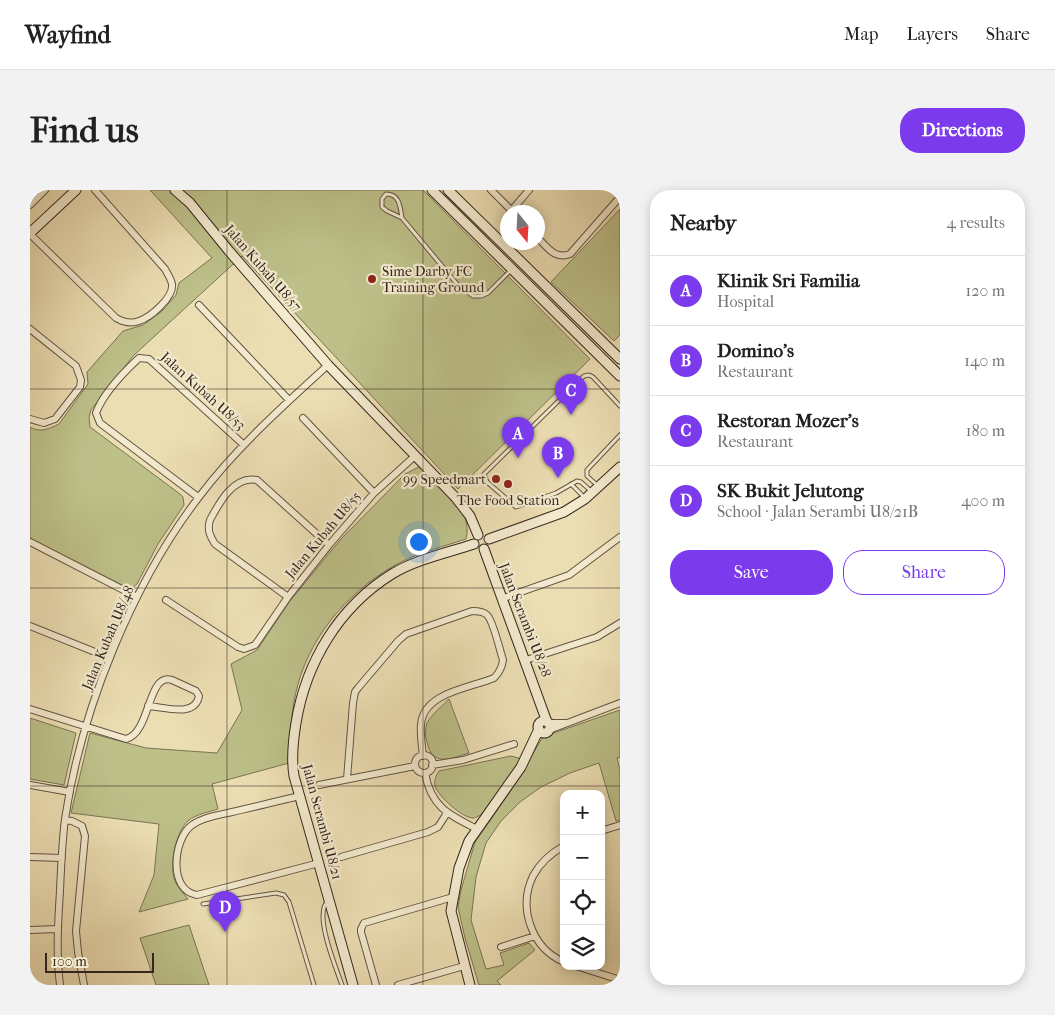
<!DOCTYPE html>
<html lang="en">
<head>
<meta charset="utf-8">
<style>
	:root { --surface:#fff; --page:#f2f2f2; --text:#222; --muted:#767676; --line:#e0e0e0; --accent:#7c3aed }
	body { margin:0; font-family:"IM FELL French Canon",serif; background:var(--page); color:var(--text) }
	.controls { position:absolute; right:15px; bottom:15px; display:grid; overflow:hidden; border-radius:10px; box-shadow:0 2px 12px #0003 }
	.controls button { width:45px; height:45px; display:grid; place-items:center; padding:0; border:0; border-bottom:1px solid var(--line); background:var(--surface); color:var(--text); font:25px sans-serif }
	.compass { position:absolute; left:470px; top:15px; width:45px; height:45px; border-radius:50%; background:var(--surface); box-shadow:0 2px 12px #0003; rotate:162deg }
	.scale { position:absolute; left:15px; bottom:12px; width:109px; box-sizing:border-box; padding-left:5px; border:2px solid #36261f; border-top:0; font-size:14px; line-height:18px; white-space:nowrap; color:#36261f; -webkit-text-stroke:4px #f3eace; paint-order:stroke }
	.you { position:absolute; left:388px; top:351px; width:18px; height:18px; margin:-12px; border:4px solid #fff; border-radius:50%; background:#1a73e8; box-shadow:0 0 0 8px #1a73e833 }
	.badge { display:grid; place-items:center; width:32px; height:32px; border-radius:50%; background:var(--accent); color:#fff; font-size:16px; font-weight:700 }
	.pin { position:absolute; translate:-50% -41px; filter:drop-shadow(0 1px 2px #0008) }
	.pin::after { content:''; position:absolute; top:26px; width:18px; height:15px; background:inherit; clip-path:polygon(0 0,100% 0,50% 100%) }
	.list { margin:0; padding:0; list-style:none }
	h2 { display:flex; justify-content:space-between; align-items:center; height:65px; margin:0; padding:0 20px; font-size:21px }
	h2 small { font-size:16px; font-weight:400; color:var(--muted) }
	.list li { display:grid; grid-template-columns:32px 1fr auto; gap:15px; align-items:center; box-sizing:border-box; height:70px; padding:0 20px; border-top:1px solid var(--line) }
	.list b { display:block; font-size:19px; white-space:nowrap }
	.list p { margin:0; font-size:16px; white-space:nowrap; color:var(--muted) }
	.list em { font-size:16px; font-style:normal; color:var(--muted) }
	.actions { display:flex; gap:10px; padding:15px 20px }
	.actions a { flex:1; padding:11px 0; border:1px solid var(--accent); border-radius:20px; text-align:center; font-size:18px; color:var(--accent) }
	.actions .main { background:var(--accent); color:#fff }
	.icon { flex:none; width:28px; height:28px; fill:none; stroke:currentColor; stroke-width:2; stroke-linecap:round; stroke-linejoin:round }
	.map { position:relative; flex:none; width:590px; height:795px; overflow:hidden; border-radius:20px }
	header { display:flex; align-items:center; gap:30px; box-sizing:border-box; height:70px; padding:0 25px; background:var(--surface); border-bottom:1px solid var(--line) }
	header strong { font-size:24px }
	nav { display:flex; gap:28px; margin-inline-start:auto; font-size:18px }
	.intro { display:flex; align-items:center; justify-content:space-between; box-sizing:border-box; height:120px; padding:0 30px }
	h1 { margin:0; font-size:35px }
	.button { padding:12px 22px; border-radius:20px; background:var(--accent); color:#fff; font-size:18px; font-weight:700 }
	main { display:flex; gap:30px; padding:0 30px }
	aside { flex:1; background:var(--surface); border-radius:20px; box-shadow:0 2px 12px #0003 }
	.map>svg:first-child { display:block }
</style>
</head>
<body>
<header>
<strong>Wayfind</strong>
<nav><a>Map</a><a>Layers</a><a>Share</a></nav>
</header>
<div class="intro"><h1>Find us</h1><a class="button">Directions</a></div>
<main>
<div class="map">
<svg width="590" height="795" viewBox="0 0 590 795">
	<rect width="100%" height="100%" fill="#ecdeb3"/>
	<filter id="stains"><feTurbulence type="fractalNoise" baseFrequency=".004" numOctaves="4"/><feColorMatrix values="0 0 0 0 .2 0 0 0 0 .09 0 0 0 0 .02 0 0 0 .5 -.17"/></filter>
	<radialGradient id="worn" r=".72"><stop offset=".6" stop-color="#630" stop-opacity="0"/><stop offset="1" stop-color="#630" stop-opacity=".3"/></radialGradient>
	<!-- green -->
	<path fill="#bdc089" stroke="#7a7354" d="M120,0H393L560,169L428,299L212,66L103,166L61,220L59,227L60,237L150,304L153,307L154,315L128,354L107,394L102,398L96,397L0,348V237C10,243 19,239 29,234L58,194L57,182L93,141L113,135L132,121L146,105L149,93L182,68Z
		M590,19V145L584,151L521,92Z
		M391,276C410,295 444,320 436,349C415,356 391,362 371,372C323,397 283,441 268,494C261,519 260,547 259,573L182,594L188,619C179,622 165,625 159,630C145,642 138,678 146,693C149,699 154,704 158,709L109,722L124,685L129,634L41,623L60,543L116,558L187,563L212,520L201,474L227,460L260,411L310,350L375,284Z
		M419,509L439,563C422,568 402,578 397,552C395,547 395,538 397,533C402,524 412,516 419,509Z
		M590,520V567L587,568L590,580V630L586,631L569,573L540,583L511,597L490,612L471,631L456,653L446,687L441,730L456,779L474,775L470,763L499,753L505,760L467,791L471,795H449L435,748L428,717L431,700L445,652L480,602L511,550L515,546Z
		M0,528L46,543L34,595L0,589Z
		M481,566L492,569L451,625C450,625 445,628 444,628C433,629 408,606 405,596C404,590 406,585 409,581Z
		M159,735L179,795H126L110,748Z"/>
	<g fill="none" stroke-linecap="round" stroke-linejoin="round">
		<!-- lane casing -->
		<g stroke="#645444" stroke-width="5">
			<path id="lane" d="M372,28C370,17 370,4 356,4L352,9V17L357,21L372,28L427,94L443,106H451L458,103L481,80
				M541,294L555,308
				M568,296L557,286V280L590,245
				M562,302L551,292L547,291L526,303L486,317L457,292L454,284L554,186L559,185L563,187L590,216
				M298,711C283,723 306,778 312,795
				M173,714L246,703L254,705L259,712L284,795"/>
		</g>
		<!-- street casing -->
		<g stroke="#645444" stroke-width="8">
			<path id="street" d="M461,0L483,22
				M0,15L15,0
				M481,21L499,0
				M0,44L86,128C93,132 101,134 109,131C121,127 144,107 142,94C141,89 137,83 135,79L65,0
				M508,48C517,57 525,70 540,64L590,7
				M169,115L259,210
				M0,139L46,176L51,190L50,197L25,229L14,233L0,229
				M273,228L344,303
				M168,307L70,233L66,223C73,204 94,182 109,168L119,169L214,255
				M0,352L107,407
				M258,407L185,354C180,346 177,340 180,330C189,313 204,285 227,290L299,355
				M471,409L539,385L590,347
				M136,410L208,457L214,459L225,455L258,407L299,355L344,303L386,265
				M0,436L80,468
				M496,470L567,447L590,433
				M0,519L96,549C121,543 117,482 142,490L166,501L169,506C165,528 135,517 118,516
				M518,533H535
				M519,540L590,513
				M385 574a9 9 0 1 1 18 0a9 9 0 1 1-18 0Z
				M402,575L433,570L484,554
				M395,583C401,617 419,625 447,639
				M317,589L323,513L325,502L328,498L368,451L376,444L442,421C447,421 453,421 457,425C463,430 470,461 473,470C472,478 469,483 464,488C441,498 394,502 391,534C390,544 392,556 393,566
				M0,595L40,602
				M289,595L385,576
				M270,606C247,611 225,617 202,622C189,625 173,627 162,635C143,649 138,701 167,705L289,673
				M35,630L42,631L52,636L55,646L46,741L48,762L54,795
				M571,641L590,635
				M534,656C521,663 510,673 503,686C488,717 501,758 534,772
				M0,667L32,668
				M311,667L398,642L408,637L417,623
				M0,740L28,739
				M471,757L505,746
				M546,776L590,790
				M30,795C26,763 28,732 30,701C31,677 32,653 35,629C51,521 102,394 169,307C206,258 252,217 298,175
				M346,795L331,742V739L334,733L423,707
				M368,795L434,776"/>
		</g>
		<!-- secondary casing -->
		<g stroke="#36261f" stroke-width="11">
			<path id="secondary" d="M145,0L160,13L199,61L298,175L426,308L440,326L448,345
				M402,0L590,186
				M418,0L590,169
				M0,43L46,0
				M459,349L534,322L555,309L590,277
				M454,359L517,532
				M508 537a6 6 0 1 1 12 0a6 6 0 1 1-12 0Z
				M323,795L264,586C261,568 263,551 266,533C276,472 309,417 362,384C387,369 417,363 444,354
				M440,795L421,721L429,678L439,651L491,577L509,539"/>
		</g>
		<!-- lane -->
		<use href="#lane" stroke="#f3eace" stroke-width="3"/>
		<!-- street -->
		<use href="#street" stroke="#f3eace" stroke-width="6"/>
		<!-- secondary -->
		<use href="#secondary" stroke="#f3eace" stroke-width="9"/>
	</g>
	<!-- grid -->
	<path fill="none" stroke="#36261f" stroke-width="1" stroke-opacity="0.55" d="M197,0V795M393,0V795M0,199H590M0,398H590M0,596H590"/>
	<!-- markers -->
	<g fill="#8f2418" stroke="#f3eace" stroke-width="2">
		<circle cx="342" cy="89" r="5"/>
		<circle cx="466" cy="289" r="5"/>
		<circle cx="478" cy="294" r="5"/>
	</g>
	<g text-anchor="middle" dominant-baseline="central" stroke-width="4.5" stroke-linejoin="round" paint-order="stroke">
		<!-- street labels -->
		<g font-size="14" fill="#36261f" stroke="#f3eace">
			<text transform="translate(233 78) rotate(49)">Jalan Kubah U8/57</text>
			<text transform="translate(173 201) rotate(42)">Jalan Kubah U8/53</text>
			<text transform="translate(293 345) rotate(-50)">Jalan Kubah U8/55</text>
			<text transform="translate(495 430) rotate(69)">Jalan Serambi U8/28</text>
			<text transform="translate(78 448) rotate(-67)">Jalan Kubah U8/48</text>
			<text transform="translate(292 632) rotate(75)">Jalan Serambi U8/21</text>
		</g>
		<!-- poi labels -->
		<g font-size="14" fill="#36261f" stroke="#f3eace" text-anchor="start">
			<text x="352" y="81">Sime Darby FC<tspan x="352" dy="16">Training Ground</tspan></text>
			<text x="456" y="289" text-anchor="end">99 Speedmart</text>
			<text x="478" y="310" text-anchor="middle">The Food Station</text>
		</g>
	</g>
	<rect width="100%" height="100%" filter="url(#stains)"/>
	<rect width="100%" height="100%" fill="url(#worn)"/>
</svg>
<div class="controls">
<button>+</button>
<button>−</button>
<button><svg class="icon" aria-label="locate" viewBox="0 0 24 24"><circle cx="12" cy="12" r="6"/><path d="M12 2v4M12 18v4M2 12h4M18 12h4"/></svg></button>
<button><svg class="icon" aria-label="layers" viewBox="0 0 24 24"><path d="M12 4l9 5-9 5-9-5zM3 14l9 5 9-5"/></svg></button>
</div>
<svg class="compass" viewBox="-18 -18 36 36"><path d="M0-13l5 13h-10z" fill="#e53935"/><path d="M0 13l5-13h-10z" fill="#767676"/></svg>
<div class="scale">100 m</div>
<div class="you"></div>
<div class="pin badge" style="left:488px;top:268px">A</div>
<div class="pin badge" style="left:528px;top:288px">B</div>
<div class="pin badge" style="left:541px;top:225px">C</div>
<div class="pin badge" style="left:195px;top:742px">D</div>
</div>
<aside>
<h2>Nearby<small>4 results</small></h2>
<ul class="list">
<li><span class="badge">A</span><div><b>Klinik Sri Familia</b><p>Hospital</p></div><em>120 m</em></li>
<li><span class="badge">B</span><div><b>Domino's</b><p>Restaurant</p></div><em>140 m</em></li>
<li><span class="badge">C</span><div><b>Restoran Mozer's</b><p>Restaurant</p></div><em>180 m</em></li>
<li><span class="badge">D</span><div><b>SK Bukit Jelutong</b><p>School · Jalan Serambi U8/21B</p></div><em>400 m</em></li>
</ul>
<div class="actions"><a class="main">Save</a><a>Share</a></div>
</aside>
</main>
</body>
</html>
